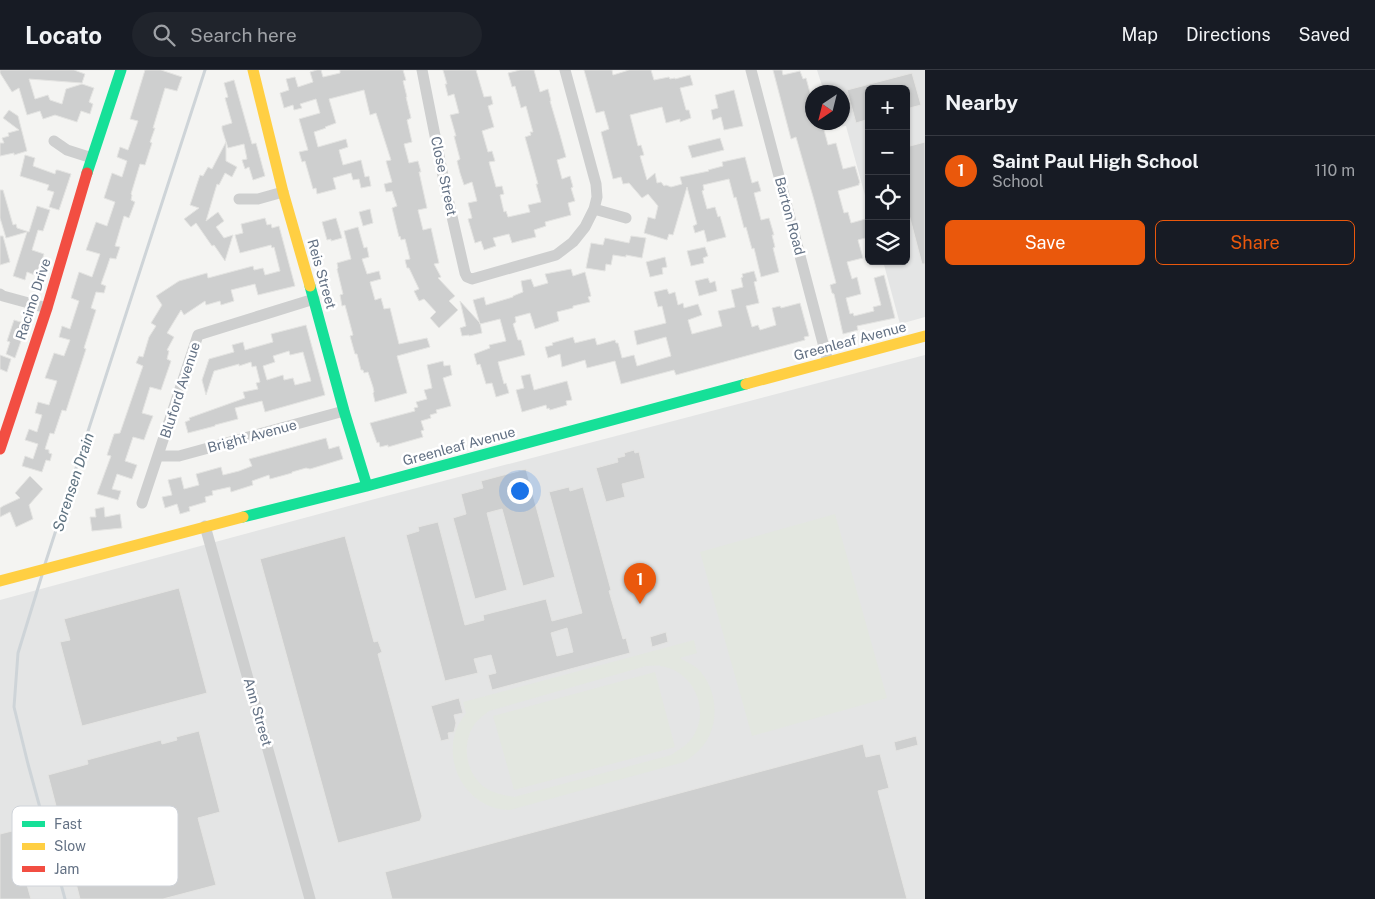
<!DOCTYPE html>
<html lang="en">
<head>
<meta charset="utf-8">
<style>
	:root { --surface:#171b24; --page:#20242c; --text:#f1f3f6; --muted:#9ea1a6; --line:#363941; --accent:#ea580c }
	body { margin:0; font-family:"Public Sans",sans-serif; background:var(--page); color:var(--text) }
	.controls { position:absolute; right:15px; top:15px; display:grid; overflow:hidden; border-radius:8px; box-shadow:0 1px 4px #0004 }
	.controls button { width:45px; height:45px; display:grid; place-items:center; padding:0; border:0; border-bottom:1px solid var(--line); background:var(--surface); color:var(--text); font:25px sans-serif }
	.compass { position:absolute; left:805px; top:15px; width:45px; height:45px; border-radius:50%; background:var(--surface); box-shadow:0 1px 4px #0004; rotate:215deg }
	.you { position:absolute; left:519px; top:420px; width:18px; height:18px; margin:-12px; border:4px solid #fff; border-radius:50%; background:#1a73e8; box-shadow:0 0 0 8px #1a73e833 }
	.badge { display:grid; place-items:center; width:32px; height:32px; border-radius:50%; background:var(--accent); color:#fff; font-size:16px; font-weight:700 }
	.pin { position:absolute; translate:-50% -41px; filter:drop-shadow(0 1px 2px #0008) }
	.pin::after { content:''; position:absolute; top:26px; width:18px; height:15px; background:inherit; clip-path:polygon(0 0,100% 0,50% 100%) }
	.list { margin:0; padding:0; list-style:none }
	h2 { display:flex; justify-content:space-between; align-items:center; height:65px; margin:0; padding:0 20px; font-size:21px }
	h2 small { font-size:16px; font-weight:400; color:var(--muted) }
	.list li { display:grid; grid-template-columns:32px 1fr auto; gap:15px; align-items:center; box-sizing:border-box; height:70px; padding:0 20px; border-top:1px solid var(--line) }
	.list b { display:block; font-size:19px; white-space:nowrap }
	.list p { margin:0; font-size:16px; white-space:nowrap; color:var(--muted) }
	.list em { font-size:16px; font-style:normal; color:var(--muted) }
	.actions { display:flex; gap:10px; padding:15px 20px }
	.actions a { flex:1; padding:11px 0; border:1px solid var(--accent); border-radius:8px; text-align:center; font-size:18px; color:var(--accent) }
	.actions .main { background:var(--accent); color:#fff }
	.icon { flex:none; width:28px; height:28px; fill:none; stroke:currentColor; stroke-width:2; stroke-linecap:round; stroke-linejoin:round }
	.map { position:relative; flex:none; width:925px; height:829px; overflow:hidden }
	header { display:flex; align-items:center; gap:30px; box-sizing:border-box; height:70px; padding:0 25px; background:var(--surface); border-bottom:1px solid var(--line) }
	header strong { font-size:24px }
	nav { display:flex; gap:28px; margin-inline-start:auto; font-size:18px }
	.search { width:350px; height:45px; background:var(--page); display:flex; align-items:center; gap:12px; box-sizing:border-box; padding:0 18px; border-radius:28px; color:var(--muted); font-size:19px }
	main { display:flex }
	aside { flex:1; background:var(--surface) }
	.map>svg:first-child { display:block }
</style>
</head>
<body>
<header>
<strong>Locato</strong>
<div class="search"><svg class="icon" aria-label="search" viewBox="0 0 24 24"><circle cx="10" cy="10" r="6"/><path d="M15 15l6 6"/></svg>Search here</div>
<nav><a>Map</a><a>Directions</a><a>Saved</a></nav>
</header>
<main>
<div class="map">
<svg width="925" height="829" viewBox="0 0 925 829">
	<rect width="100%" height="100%" fill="#f4f4f2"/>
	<!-- built -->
	<path fill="#e4e5e5" d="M817,0H925V247L900,254L883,191H906V19H869V140L846,56L835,57L834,53L842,52V22H824Z
		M925,285V829H0V530L371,430Z"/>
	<!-- green -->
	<path fill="#e3e7e0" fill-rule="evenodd" d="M835,444L887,628L752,666L700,482Z
		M694,570L697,583L680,588C685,591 692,594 697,598C716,616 720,648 707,670C701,680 693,686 684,692L510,740C505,740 499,739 495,738C462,728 445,691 456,660C458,654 462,649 466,643L463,632ZM646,596C651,596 656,595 661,596C693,601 710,638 694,665C689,674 680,679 671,685L514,727C503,725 493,723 484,717C464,701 461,670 477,651C481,647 485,644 489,641Z
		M655,602L675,677L514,720L493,646Z"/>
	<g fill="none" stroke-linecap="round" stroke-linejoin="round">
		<!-- stream -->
		<path stroke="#ced4d8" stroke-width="3" d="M45,494L205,0
			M42,505L18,583L14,637L28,694L65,829"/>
	</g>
	<!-- building -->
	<path fill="#cecfcf" stroke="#e4e4e2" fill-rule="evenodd" d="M0,0H74L85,4L82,13L29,9L35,29L48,25L50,30L62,34L66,19L82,14L94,18L89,32L93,34L90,44L81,41L77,52L55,45L43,49L40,41L27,45L19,18L12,22L0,3Z
		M145,0H161L182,7L177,21L165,18L153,58H155L150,72L152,73L145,95L140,94L131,124L132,125L131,130L135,132L129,148L124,146L115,176L120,177L116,189L110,188L107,197L101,214L106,216L104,223L96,222L91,238L96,240L84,278L86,279L66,341L62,340L54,364L50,363L45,379L49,380V383L52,384L50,391L46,390L42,402L22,396L25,386L33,389L38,374L25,370L29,359L37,362L42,345L35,343L38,332L49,335L57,311L45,308L54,283L64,286L70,270L59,267L62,256L70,259L79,231L71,228L79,202L92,207L100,184L86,180L96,152L107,156L115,132L104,128L112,103L122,107L127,91L117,87L120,77L128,80L138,51L130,49Z
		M317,0H321L323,7L340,3V0H403L406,10L403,11L407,27H406L411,48L407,50L412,72L404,74L409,93L418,91L421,102H419L427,138L418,140L423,160L431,158L439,193L434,194L441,207L438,208L455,226L449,231L458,240L439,258L430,248L436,242L424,229L419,231L414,221L419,219L409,198H407L405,190L410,189L405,169L401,170L400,166L399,167L392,138L397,136L392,121L386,122L384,114L392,112L386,91L391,90L376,43L370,45L364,20L329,29L336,53L325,57L326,58L314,62L318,77L346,69L348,77L339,80L343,95L361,90L365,107L369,106L371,116L361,118L359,109L353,110L351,103L333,108L336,119L317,124L316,118L313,119L305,91L302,92L299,82L308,80L299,49L320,43L316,29L300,34L302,38L294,40L293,35L284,38L280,23L289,20L286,9L295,7L298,17L313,12L310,2Z
		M443,0H476L484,27L491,26L493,34L488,36L494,57L482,61L488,82L492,81L495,91L489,92L496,117L502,116L504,124L500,125L504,142L506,141L508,147L530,142L528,135L541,132L536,114H538L525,67L531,65L530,62H533L526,36L521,38L515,16L512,17L508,3L520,0H534L540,22L548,19L551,31H550L560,65L566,87L557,90L562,109L570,106L573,117L571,118L575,131L568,133L571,145L545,152L546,156L534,160L536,167L523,170L512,173L509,164L493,168L496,176L484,180L481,171L475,173L468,149L472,148L468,133L477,131L472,112L464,115L460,103L457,91L460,89L454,66H456L450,45L459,43L454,24L448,26L445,14H447Z
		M584,0H612L613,5L629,0H651L654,10L669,7L670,9L675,8V9L690,5L693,15L680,18L686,40H689L691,48L680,52V49L666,53L662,37L630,45L638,76L641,75L644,85L640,86L647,110L655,103L657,113L661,112L664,116L666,115L671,117L682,114L680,107L709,101L708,100L723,96L722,92L745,87L752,113L758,111L761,121L754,123L761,150L769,148L774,165H772L775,177L773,178L779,202L761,207L754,178L752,179L746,157L744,158L736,127L734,128L729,109L703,115L704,120L702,121L707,139L715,137L718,147L720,146L726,167L707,172L704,160L695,163L693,156L697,154L687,117L673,165L669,164L667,170L644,163L648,147L655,149L658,136L648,124L642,128L629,113L623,114L621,107L613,109L601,62L609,59L604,41L596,43Z
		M773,0H782L783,5L800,1L803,9L806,8L812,30V52H822L828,75L836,73L843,99L855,96L860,113H859V115L838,121L844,143L848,142L851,153L869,148V167L858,170L863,188L847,192L852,209L857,207L861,224L846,228L850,244L853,243L854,246L874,241L873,237L881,235L874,208L884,205L895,248L857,256L858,260L843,264L834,224L832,223L830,215L836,213L814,130L796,67L791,69Z
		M912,3L921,35L906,39V19H869V49L856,53L847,20Z
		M234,10L252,74L256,73L265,106L253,110L249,97L245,99L242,90L247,89L244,74L228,78L222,59V56L232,53L225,28L228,27L224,13Z
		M734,20L743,56L724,60L721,47L713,50L711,40L718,38L715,25Z
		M9,40L18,46L27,81L14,85V83L0,86V73H4L2,68L9,66L8,63L19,60L3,48Z
		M720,68L724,80L692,88L688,76Z
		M226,72V91L237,97L232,107L225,103L219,115L217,114L206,151L218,142L224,151L216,157L224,168L233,165L225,191L214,175L212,176L196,153L191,157L184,149L199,138L190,135L200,105L203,106L208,97L212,99Z
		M925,72V194H922L906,133V77Z
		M25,85L35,88L33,96L55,104L56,100H58L71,104L59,140L49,137L54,122L47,120L49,115L20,106Z
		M0,120H3L13,155L16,154L17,158L29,162L37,136L50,140L43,161L38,160L32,180L44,184L37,206L27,202L25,210L13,206L27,162L6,168L0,148Z
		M370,139L373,153L363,156L359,142Z
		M265,148L267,155L271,154L272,158L279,156L295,216L258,225L255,214L231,220L234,231L221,235L220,231L206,235L205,231L184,245L181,240L167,263L174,267L167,280L169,281L167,289L171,291L161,320L150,317L142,343L153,346L149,356L144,370L133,367L125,391L137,395L132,409L117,404L112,419L121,421L118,430L97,424L111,386L107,385L114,364L120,363L143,296L136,293L139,286L143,287L149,267L156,256L151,253L162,235L156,226L179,211L207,203L208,208L253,196L254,200L263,198L265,205L280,201L274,177L272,178L271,175L240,183L235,165L243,163L241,154Z
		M336,148L342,168L331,171V169L327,170L322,152Z
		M358,157L364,178L367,177L369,187L362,189L367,204L379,201L381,209L370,212L375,230L381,228L384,239L390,238L399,274L427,268L430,277L397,286L407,323L375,332L373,323L374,322L373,317L368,302L364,303L363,300H361L357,284H355L350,266L353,265L345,235L342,236L340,225L343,224L337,199L338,198L337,193L351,189L344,161Z
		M0,166H3L10,192L0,195Z
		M631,166L646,168L642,188L626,185V187L613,185L611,195L606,194L605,201L586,198L591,173L603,175L605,168L629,173Z
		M705,177L708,186L703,188L704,193L691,196L687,181Z
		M665,187L667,197L662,198L663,204L650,207L646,192Z
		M571,199L573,206L585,202L591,226L588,227L590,232L573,236V238L557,242L559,251L535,259L530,243L515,247L516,252L513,254L518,270H521L525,285L498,292L504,314L506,313L509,323L496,327L492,313L486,314L480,294L477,295L474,284L490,278L489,275L506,271L500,249L480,254L473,230L484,227L486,235L513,227V226L523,222L521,211L531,209L534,217L548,213L545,204Z
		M754,201L757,211L754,212L759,233L746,236L752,257L758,255L760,260L776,255L772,238L780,236L781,238L800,233L809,266L804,267L805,270L676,305L674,300L621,314L615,291L587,298L585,290L562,297L560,284L548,288L545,277L553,275L552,273L573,267L575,273L595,268L597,275L615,270L616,273H618L622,288L634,285L637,296L671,286L666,267L637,275L634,261L666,253L662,236L658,237L654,222L667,219L669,224L675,222L678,235L683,233L684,238L698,234L702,245L688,250L692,264L722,256L718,241L735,237L731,220L743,217L741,208L743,207L742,204Z
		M708,208L710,213L715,211L717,221L699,226L695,211Z
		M460,231L480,253L482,263L469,266V265L462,266L460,258L466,256Z
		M14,250L27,254L15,288L6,284L10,272L7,271Z
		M306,255L325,325L265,342L262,331L235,338L238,349L215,355V356L188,363L185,352L190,350L189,348L245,328L243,322L258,319L256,313L260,312L256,296L252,297L251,292L239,296V294L214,301L206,325L202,310L209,289L234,282L232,275L243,272L245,280L273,272L271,264ZM289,281L290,285L303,282L311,311L295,315L293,308L284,310L283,305L267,310L263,296L275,292L273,286Z
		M0,285L11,289L7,302L0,299Z
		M443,291L444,296L450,295L452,305L443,308L451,336L436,340L437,343L430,345L431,348L421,351L424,360L421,361L423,367L388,377V375L380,377L379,372L377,373L370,353L415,341L414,338L418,337L416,332L427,329L424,320L432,318L427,295Z
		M530,304L534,320L567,311L572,330L566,331L567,335L550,340L549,338L547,339L546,335L522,342L516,320L524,318L521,306Z
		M326,368L329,379L339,376L343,389L310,399L306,398L292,402V403L270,409L269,405L252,411L253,415L231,422L230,417L212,421L213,425L205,427L206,432L189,437L190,441L180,444L177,434L165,438L162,427L172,425L168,410L181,407L184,419L199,415L196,404L221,397L223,405L239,401L252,396L249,389Z
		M634,380L635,383L639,382L645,408L622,414L625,427L606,432L596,398L618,392L617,388L625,386L624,383Z
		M526,399L555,507L523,516L502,439L487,443L507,520L475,529L453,448L466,444L461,424L483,418L481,411Z
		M30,406L43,419L29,435L33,449L16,457L10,442L0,447V438L3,436L20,428L15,423Z
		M569,417L570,421L583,417L611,520L609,521L614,538L623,569L626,568L630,583L492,620L488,605L496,603L491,585L474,589L478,603L445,611L406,465L419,461L418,457L438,452L465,555L484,550L483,545L546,529L552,551L582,543L549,422ZM567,558L573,582L557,586L551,563Z
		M104,437L105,447L120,444L122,458L92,461L90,447H96L95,439Z
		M345,466L374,572L378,571L382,582L378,584L422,746L420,751L338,773L260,489Z
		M179,518L207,623L82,656L60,572L70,570L64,549Z
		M666,562L668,572L652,577L650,567Z
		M459,628L463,643L454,645L456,653L454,662L448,663L449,669L441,671L431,636Z
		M199,661L220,742L198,748L216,815L163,829H80L48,705L88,694L87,690L161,670L162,674L177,670L176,667Z
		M916,666L918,675L896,681L894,672Z
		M863,674L866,687L880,684L889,718L878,721L907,829H392L385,802Z
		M12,761L31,829H0V764Z"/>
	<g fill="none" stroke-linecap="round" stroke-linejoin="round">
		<!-- street -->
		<path stroke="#cecfcf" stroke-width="11" d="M422,0L445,116L465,203L467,207L472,209L556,185L573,172L585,157L594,139
			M565,0L596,114L597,127L594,139L626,148
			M751,0L828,292
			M54,71L67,80L92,88
			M239,129H258L283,122
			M0,224L3,226L47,238
			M159,386H179L344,341
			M142,433L198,265L314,229
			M205,456L310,829"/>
		<!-- fast -->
		<path stroke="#16e098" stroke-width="11" d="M87,103L121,0
			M310,216L344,341L367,416
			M243,447L367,416L746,314"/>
		<!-- slow -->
		<path stroke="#ffcf43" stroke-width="11" d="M253,0L283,122L310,216
			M746,314L925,266
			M0,511L243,447"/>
		<!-- jam -->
		<path stroke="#f24e42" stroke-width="11" d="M0,379L47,238L87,103"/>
	</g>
	<g text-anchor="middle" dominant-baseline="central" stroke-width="5" stroke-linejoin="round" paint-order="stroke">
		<!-- street labels -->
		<g font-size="14" fill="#637184" stroke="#fff">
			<text transform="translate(444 106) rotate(78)">Close Street</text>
			<text transform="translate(790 146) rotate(75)">Barton Road</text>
			<text transform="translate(322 204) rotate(74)">Reis Street</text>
			<text transform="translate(33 229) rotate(-72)">Racimo Drive</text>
			<text transform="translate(850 271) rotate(-15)">Greenleaf Avenue</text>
			<text transform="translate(180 320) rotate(-72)">Bluford Avenue</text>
			<text transform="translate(252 366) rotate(-15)">Bright Avenue</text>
			<text transform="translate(459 376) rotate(-15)">Greenleaf Avenue</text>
			<text transform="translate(258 642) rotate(74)">Ann Street</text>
		</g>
		<!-- water labels -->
		<g font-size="15" font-style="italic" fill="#5f7381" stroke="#fff">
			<text transform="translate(73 412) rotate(-72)">Sorensen Drain</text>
		</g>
	</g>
	<!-- legend -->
	<rect x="12" y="736" width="166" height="80" rx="8" fill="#fff" stroke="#d0d4da" stroke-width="1"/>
	<rect x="22" y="751" width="23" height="6" fill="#16e098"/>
	<rect x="22" y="773" width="23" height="7" fill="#ffcf43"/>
	<rect x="22" y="796" width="23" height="6" fill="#f24e42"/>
	<g font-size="14" fill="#637184">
		<text x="54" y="759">Fast</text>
		<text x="54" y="781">Slow</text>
		<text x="54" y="804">Jam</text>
	</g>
</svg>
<div class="controls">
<button>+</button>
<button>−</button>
<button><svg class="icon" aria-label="locate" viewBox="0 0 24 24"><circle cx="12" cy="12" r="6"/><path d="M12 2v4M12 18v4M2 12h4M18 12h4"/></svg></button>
<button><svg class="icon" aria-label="layers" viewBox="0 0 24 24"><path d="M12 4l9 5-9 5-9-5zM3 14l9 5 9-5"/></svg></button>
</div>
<svg class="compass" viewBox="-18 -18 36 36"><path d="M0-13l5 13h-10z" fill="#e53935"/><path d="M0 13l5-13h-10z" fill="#9ea1a6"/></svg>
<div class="you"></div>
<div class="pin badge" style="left:640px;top:534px">1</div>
</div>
<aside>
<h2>Nearby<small></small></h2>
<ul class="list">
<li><span class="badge">1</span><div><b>Saint Paul High School</b><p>School</p></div><em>110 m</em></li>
</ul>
<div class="actions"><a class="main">Save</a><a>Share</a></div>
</aside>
</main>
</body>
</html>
